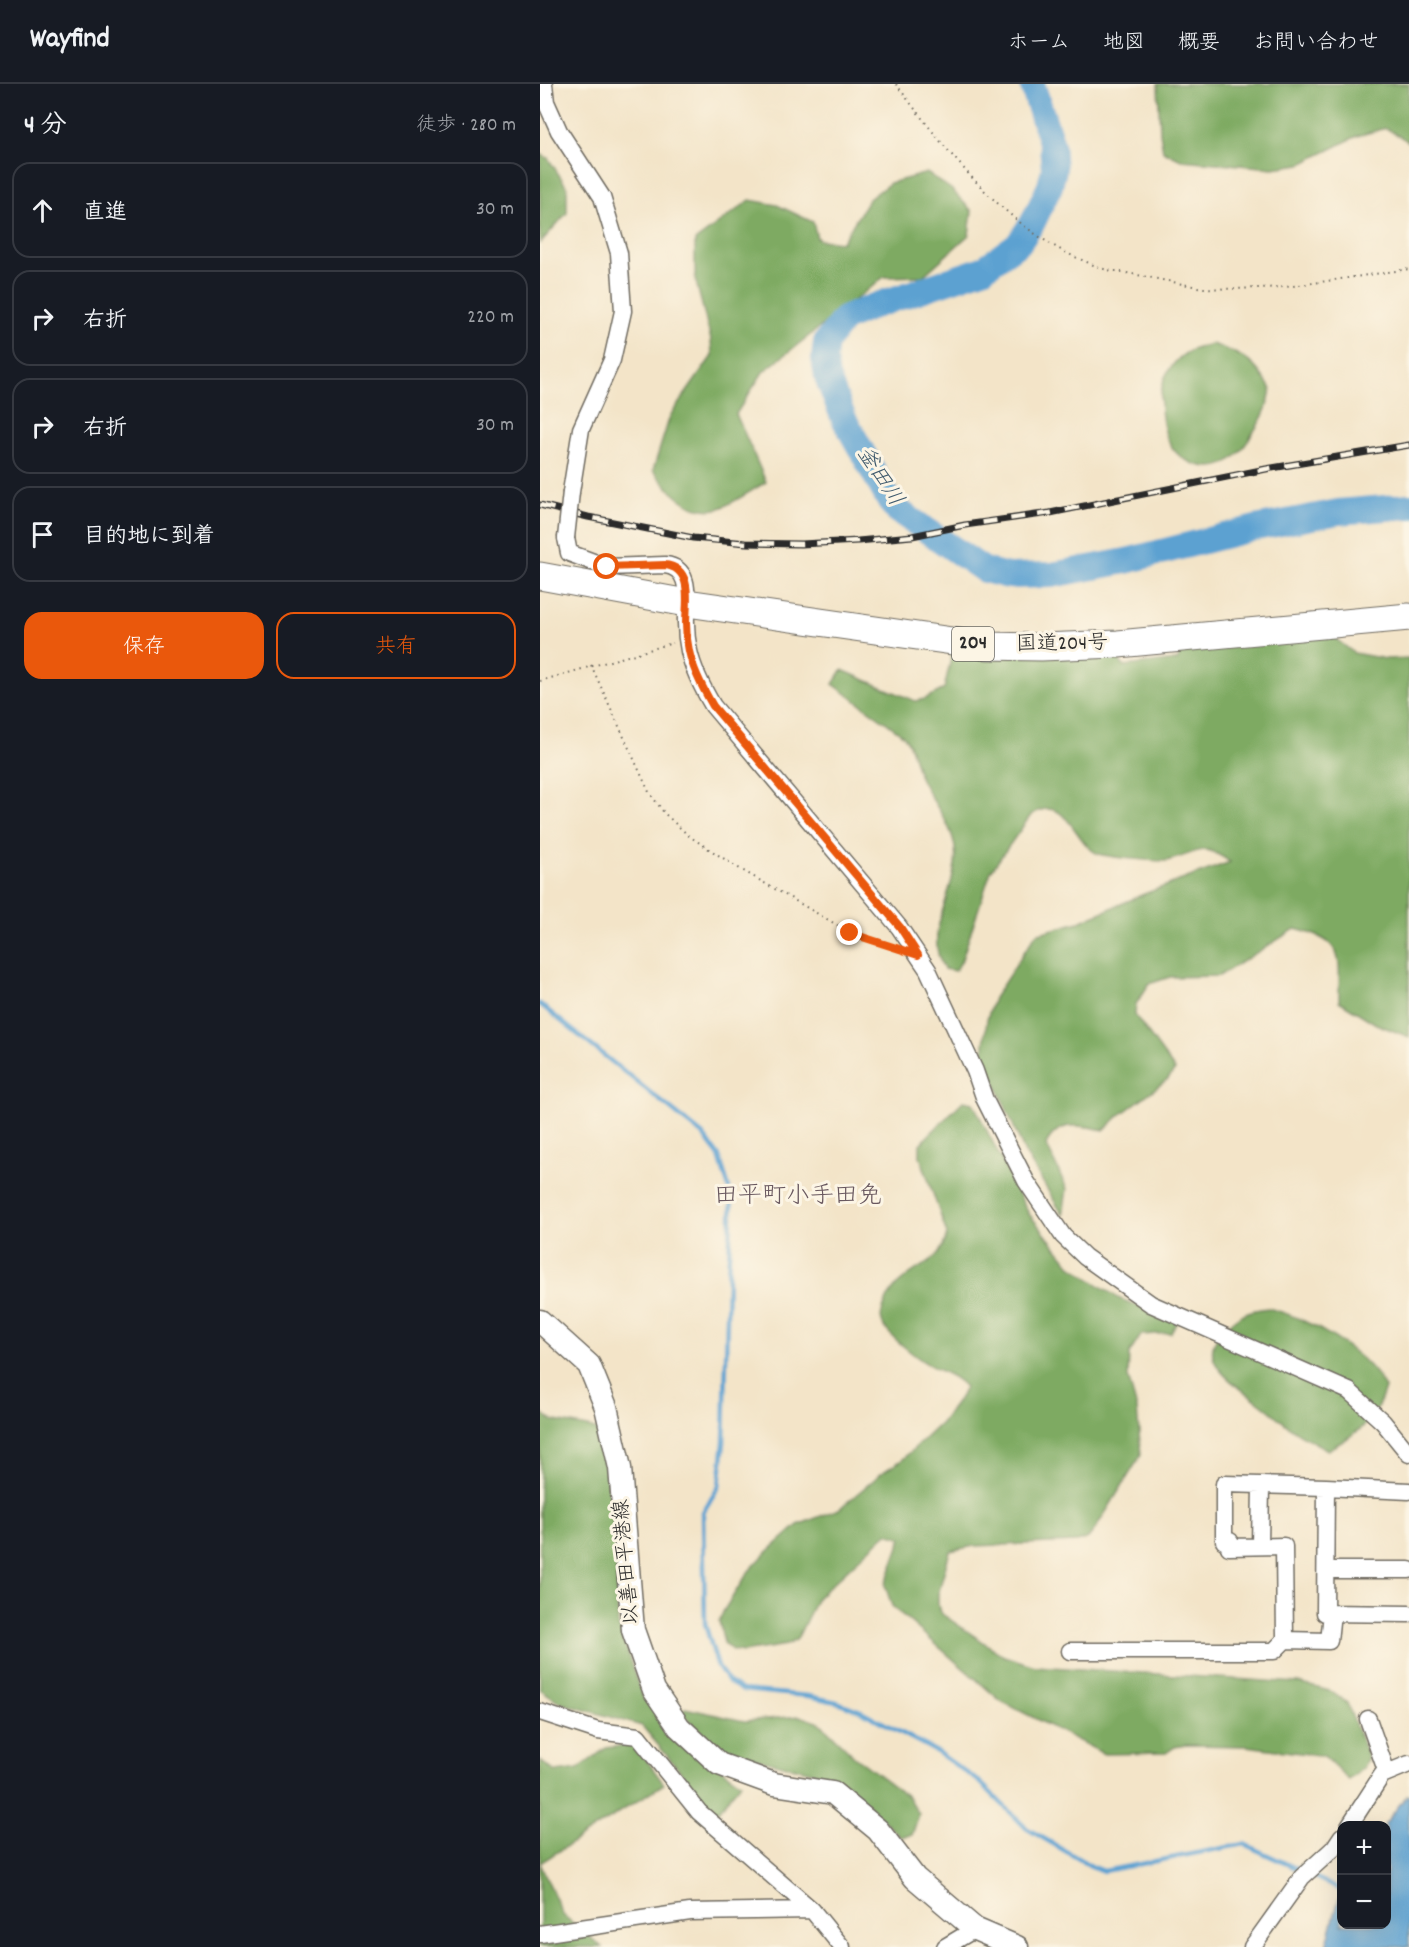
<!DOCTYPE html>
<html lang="ja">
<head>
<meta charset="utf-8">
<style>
	:root { --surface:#171b24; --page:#242831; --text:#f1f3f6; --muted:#9ea1a6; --line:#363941; --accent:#ea580c }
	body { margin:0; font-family:Dekko,"Klee One",sans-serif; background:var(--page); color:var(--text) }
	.controls { position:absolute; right:18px; bottom:18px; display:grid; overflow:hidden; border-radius:12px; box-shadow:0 6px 24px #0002 }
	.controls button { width:54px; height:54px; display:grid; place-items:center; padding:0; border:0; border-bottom:2px solid var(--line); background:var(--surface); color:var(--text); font:30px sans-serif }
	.stop { position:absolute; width:18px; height:18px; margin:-14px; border:4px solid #ea580c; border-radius:50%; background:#fff }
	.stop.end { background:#ea580c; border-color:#fff; box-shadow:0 2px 6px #0008 }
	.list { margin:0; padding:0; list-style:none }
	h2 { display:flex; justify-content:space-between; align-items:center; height:78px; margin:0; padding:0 24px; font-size:26px }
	h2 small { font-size:20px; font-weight:400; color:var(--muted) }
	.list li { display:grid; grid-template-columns:39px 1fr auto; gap:18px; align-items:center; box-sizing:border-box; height:96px; margin:0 12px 12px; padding:0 12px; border:2px solid var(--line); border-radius:18px }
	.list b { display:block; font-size:22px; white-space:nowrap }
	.list em { font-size:20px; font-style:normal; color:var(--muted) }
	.actions { display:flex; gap:12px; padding:18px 24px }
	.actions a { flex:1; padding:14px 0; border:2px solid var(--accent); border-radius:18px; text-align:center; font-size:21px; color:var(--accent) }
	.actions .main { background:var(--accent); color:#fff }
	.icon { flex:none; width:33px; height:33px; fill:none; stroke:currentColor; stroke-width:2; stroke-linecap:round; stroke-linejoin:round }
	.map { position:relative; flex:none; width:869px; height:1863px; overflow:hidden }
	header { display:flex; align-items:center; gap:36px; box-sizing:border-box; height:84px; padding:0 30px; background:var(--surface); border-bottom:2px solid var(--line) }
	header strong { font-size:28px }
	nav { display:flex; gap:33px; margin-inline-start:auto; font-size:21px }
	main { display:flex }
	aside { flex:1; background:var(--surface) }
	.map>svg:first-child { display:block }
</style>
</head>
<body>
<header>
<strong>Wayfind</strong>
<nav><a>ホーム</a><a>地図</a><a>概要</a><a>お問い合わせ</a></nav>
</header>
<main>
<aside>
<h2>4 分<small>徒歩 · 280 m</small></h2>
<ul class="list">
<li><svg class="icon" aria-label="ahead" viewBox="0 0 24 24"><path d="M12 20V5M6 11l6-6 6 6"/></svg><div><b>直進</b></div><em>30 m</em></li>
<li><svg class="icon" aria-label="right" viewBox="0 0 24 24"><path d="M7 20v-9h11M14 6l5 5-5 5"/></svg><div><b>右折</b></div><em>220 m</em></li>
<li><svg class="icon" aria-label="right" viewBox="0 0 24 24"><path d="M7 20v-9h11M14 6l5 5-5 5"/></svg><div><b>右折</b></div><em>30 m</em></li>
<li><svg class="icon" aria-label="arrive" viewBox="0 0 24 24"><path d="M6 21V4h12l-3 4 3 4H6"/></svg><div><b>目的地に到着</b></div></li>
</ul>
<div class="actions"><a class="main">保存</a><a>共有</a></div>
</aside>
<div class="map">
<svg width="869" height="1863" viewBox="0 0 869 1863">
	<rect width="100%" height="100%" fill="#fcf5e5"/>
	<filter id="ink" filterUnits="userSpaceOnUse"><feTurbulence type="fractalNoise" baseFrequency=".0167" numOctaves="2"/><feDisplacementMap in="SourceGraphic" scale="12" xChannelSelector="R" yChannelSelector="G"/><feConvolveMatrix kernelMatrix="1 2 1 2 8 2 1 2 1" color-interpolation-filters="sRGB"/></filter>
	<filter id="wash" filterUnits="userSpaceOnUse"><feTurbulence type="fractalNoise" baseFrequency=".008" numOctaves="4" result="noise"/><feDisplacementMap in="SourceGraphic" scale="24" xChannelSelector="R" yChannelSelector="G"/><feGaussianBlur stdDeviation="1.35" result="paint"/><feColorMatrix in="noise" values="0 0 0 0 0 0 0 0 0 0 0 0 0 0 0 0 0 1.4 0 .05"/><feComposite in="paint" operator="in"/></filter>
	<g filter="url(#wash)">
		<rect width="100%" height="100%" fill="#f3e4c8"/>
		<!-- forest -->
		<path fill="#7eaa62" stroke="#546a46" stroke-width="1.5" d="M618,0H869V58L846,44L817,52L761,80L733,84L641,76L623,67L620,49Z
			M0,70L8,74L27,103V129L0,159Z
			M387,89L411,105L432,127L429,151L383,192L344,193L223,288L196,330L226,398C214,405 189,422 177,425C148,430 129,406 113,386L130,332L172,272L171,256L155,194V157L210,116L237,121L273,138L277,154L280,156L302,158L329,115L350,99Z
			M672,260C704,271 714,277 731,305C727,328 722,335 709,355C705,362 698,371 691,376C673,390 646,381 633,365C621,348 617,312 625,293C629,284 638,274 646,269C653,264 664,262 672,260Z
			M787,548L814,569L846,575L869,574V953L836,940L799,917C799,872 806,857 755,845L679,892L630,893L609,900L596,920L595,931L635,986L628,995L580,1031L564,1046C541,1042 520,1034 506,1060L527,1105L523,1131L485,1069L443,970L447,935L454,914L496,850L539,838L604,810L690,778C667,762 666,764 640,773C635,774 631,776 626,777C610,777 579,774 562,771C535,766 529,706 491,731L451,787L421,878L415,887L404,885C384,851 411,816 415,780C420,746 393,722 380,693C375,681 373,666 366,655C362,649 353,644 348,640C330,627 311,613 293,600L302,586L375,617L385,615L404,605L413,566L570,567L584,582L638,576L640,562Z
			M423,1017L433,1019L489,1130L532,1183L580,1215L638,1236L631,1249L601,1251L589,1270L588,1293L597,1325L601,1371L556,1444L548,1454L537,1458L434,1462L410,1467L398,1510V1521L402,1530L464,1572L495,1582L758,1599L790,1607L807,1619L828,1673L823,1684L809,1696L784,1672L706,1662L646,1661L635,1663L626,1669L564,1670L461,1617L352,1522L345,1501L362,1454L347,1449L277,1514L257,1555L247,1561L203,1568L192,1566L184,1559L179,1537L184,1526L209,1487L224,1471L258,1441L299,1425L343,1388L362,1376L401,1339L421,1312L425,1303C414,1290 399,1288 386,1279C376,1273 349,1252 344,1242C340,1237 341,1230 343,1225C348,1212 353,1203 364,1195C383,1178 400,1179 407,1150L380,1072V1060Z
			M728,1224C768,1234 826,1267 845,1304C835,1339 819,1348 788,1366C776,1359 763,1353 752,1345C741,1337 731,1327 720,1319C697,1301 652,1277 683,1246C698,1231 707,1226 728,1224Z
			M0,1327L11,1336L52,1344L62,1350L75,1454L78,1540L102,1612L144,1659L201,1699L176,1730L102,1642L21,1619L0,1605Z
			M145,1624L204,1637L260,1632L280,1639L314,1672L367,1712L379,1730L372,1751L360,1753L314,1707L296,1694L186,1667L168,1655L142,1630Z
			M95,1660L124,1700L0,1779L23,1831L62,1863H0V1677L16,1688L38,1685L66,1664Z"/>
		<!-- water -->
		<path fill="#5ca1d1" stroke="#44667e" stroke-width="1.5" d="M867,1711H869V1863H786L801,1807L802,1840H846V1742L844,1741Z"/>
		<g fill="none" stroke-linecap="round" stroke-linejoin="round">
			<!-- stream -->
			<path stroke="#5ca1d1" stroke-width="4.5" d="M0,920L163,1051L179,1072L192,1114L188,1194L184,1358L179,1402L163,1428L165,1540L178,1583L189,1598L202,1606L268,1612L297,1618L321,1627L397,1668L440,1698L486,1744L551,1782L564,1787L704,1760L762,1787
				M770,1791L796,1803L802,1808"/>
			<!-- river -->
			<path stroke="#5ca1d1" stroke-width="26" d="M492,0L512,61L514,85L510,102L493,138L479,159L443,185L334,222L304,235L286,258L284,275L287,293L304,335L350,418L357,426L444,486L468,492L512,491L586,477L715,444L798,428L869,422"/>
		</g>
	</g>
	<g filter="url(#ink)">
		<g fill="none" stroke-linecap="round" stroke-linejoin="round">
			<!-- minor casing -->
			<g stroke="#716c62" stroke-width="19">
				<path id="minor" d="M4,0L6,18L19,47L62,113L79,169L83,227L72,276L41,345L31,408
					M26,454L29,469L67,483L125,481C154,484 145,519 146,539C146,548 147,558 149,567C153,586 163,605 173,622L359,843L388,886L435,987L445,1016L486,1097L523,1152L545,1173L611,1220L809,1307L843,1338L869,1370
					M786,1403L684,1400V1457H690L689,1463L744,1462L745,1556L789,1557L792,1529
					M869,1407L786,1403L785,1529L869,1530
					M720,1462L721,1402
					M786,1486H869
					M530,1567H734L745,1556
					M0,1628L58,1647L98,1652L159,1728L272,1826L302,1863
					M828,1635L847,1689
					M809,1742L842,1691L869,1680
					M0,1850L150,1828L272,1826
					M405,1863L435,1845
					M712,1863L762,1793L794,1764L802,1752"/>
			</g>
			<!-- secondary casing -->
			<g stroke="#716c62" stroke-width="25">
				<path id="secondary" d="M0,1237L49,1281L66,1323L80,1384L93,1546L114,1606L139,1643L179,1680L234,1700L293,1709L338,1746L375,1794L435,1845L477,1863"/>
			</g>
			<!-- trunk casing -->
			<g stroke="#716c62" stroke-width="29">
				<path id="trunk" d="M0,492L147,519L447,562L501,563L578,560L869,533"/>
			</g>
			<!-- path -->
			<path stroke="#716c62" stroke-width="2" stroke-dasharray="1.5 4.5" stroke-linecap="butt" d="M356,0C405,65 465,144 542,176C554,181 564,187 577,187L663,204L694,205L746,203L869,185
				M51,581L109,708L125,730L149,752L200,785L311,849L353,863
				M0,597L133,559"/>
			<!-- minor -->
			<use href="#minor" stroke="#fff" stroke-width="16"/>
			<!-- secondary -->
			<use href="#secondary" stroke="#fff" stroke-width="22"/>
			<!-- trunk -->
			<use href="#trunk" stroke="#fff" stroke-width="27"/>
			<!-- rail casing -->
			<g stroke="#2b2b2b" stroke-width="7">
				<path id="rail" d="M0,421L48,433L153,454L206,459L261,460L318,457L372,452L425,441L510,429L726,385L869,361"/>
			</g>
			<!-- rail -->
			<use href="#rail" stroke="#fcf5e5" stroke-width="4.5" stroke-dasharray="14" stroke-linecap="butt"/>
			<!-- minor-bridge casing -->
			<g stroke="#716c62" stroke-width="19" stroke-linecap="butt">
				<path id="minor-bridge" d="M26,454L31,408"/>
			</g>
			<!-- minor-bridge -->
			<use href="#minor-bridge" stroke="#fff" stroke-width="16"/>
		</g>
	</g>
	<g fill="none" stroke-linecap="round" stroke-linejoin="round" filter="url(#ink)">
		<!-- route -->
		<path stroke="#ea580c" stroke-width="8" d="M67,483L125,481C154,484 146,519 146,539C146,548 147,558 149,567C153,586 163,605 173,622L360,843L378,871L310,849"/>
	</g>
	<g text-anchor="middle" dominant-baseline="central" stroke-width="6" stroke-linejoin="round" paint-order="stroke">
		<!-- shield labels -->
		<rect fill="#fcf5e5" stroke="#6a6863" stroke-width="1.5" x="412" y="543" width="42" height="34" rx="4.5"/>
		<g font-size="20" font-weight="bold" fill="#2b2b2b">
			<text x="433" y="560">204</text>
		</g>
		<!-- street labels -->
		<g font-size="21" fill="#2b2b2b" stroke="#fcf5e5">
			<text transform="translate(522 561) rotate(-1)">国道204号</text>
			<text transform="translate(88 1478) rotate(-95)">以善田平港線</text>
		</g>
		<!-- water labels -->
		<g font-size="22" font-style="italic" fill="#3f5a6d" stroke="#fcf5e5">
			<text transform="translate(339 393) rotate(57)">釜田川</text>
		</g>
		<!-- quarter labels -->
		<g font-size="24" fill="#69585f" stroke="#fcf5e5">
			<text x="258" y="1113">田平町小手田免</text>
		</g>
	</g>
</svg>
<div class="controls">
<button>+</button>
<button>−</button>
</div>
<div class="stop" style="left:67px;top:483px"></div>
<div class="stop end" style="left:310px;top:849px"></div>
</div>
</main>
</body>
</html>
